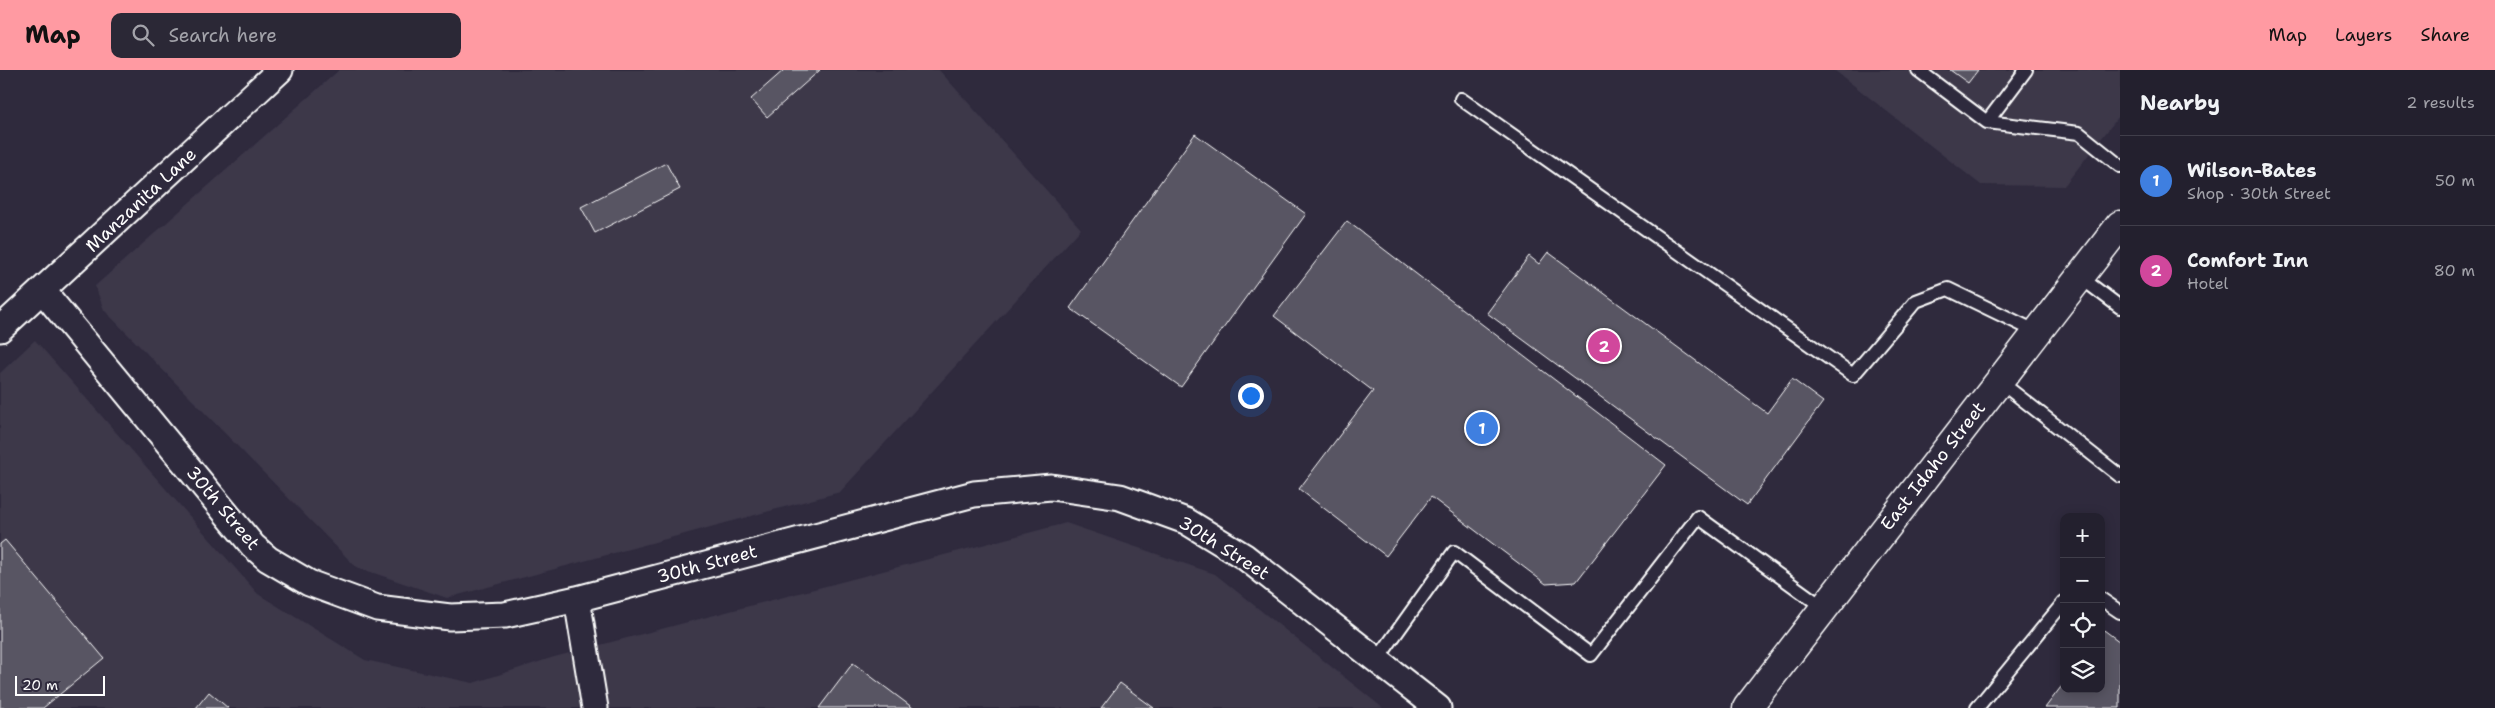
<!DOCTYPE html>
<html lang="en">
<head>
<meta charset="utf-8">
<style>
	:root { --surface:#23202e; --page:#2b2836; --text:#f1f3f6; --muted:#a3a3aa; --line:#403e4a; --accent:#ff9aa2 }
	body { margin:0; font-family:"Shantell Sans",sans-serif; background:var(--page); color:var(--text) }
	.controls { position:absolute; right:15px; bottom:15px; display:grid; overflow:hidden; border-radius:10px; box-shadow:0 2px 12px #0003 }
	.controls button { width:45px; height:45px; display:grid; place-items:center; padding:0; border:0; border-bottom:1px solid var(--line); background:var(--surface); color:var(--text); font:25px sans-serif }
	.scale { position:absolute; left:15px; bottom:12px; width:90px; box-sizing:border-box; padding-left:5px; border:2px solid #fff; border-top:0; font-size:14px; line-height:18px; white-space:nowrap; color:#fff; -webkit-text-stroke:4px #2f2a3d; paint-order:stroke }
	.you { position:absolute; left:1250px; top:325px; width:18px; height:18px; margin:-12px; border:4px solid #fff; border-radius:50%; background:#1a73e8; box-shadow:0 0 0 8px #1a73e833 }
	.badge { display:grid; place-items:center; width:32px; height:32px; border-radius:50%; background:var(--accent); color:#fff; font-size:16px; font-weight:700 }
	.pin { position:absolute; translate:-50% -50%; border:2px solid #fff; box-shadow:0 1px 5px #0006 }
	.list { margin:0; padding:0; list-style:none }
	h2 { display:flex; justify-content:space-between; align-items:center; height:65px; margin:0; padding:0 20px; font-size:21px }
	h2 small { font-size:16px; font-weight:400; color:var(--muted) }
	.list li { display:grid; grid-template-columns:32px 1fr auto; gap:15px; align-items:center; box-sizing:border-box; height:90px; padding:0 20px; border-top:1px solid var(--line) }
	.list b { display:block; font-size:19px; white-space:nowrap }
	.list p { margin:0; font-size:16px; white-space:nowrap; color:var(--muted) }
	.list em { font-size:16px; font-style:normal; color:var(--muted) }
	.icon { flex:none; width:28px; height:28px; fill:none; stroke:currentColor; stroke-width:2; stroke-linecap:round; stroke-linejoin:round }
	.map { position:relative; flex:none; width:2120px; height:638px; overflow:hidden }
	header { display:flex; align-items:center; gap:30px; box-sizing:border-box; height:70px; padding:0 25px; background:var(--accent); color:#111 }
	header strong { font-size:24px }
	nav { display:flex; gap:28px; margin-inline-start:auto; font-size:18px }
	.search { width:350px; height:45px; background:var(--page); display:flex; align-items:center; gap:12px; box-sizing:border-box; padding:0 18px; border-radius:10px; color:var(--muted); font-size:19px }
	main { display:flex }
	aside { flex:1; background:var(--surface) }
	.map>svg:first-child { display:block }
</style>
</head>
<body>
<header>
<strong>Map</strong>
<div class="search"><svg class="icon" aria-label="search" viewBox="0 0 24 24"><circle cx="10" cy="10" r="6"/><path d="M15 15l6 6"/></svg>Search here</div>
<nav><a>Map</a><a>Layers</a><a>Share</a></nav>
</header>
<main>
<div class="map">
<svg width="2120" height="638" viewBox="0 0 2120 638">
	<rect width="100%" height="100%" fill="#2f2a3d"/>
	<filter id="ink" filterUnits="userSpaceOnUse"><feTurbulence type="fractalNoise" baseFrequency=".02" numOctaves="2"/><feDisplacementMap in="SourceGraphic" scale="10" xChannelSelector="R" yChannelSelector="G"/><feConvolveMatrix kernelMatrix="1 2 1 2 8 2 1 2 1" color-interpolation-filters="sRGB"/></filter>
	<g filter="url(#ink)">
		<!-- built -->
		<path fill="#3c3749" d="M339,0H939L1081,159L840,422L447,528L356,497L104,240L95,216Z
			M1834,0H2120V45L2064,116L1981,115Z
			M35,270L258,524L365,590L473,613L554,587L1066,453L1215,504L1383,638H0V303Z"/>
		<!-- building -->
		<path fill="#595564" stroke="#fff" d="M784,0H820L767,47L751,29Z
			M1950,0H1978L1968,13Z
			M1195,64L1306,144L1181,317L1070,238Z
			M666,93L680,119L595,163L581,137Z
			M1347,151L1666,395L1576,512L1546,514L1431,427L1386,486L1299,419L1373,321L1274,246Z
			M1548,182L1767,343L1792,309L1823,332L1747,435L1487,243L1529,186L1539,194Z
			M5,470L104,588L43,638H0V474Z
			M2104,560L2120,572V638H2045L2064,613V619H2101V564Z
			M853,593L913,638H819Z
			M1120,613L1154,638H1101Z
			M209,622L228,638H196Z"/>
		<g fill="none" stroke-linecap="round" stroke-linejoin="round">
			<!-- lane casing -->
			<g stroke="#fff" stroke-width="16">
				<path id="lane" d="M1918,0L1987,52L2079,63L2120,96
					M1461,29L1853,305L1916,231L1948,219L2037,262
					M1987,52L2026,0
					M2080,207L2120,237
					M1999,311L2120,406
					M2101,529L2120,542
					M1377,590L1454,482L1591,585L1698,447L1824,538
					M1977,638L2064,532"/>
			</g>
			<!-- street casing -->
			<g stroke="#fff" stroke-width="29">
				<path id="street" d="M43,221L253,476L268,489L309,513L377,538L450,547L505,545L577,529L974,424L1051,417L1120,427L1186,451L1245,487L1438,638
					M0,259L280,0
					M577,529L595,638"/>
			</g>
			<!-- secondary casing -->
			<g stroke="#fff" stroke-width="31">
				<path id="secondary" d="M1747,638L2120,155"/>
			</g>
			<!-- lane -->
			<use href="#lane" stroke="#2f2a3d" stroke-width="12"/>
			<!-- street -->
			<use href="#street" stroke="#2f2a3d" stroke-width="25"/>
			<!-- secondary -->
			<use href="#secondary" stroke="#2f2a3d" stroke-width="28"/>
		</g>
	</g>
	<g text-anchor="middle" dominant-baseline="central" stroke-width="4.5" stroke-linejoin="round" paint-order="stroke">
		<!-- street labels -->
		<g font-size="18" fill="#fff" stroke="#2f2a3d">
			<text transform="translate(141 130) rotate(-43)">Manzanita Lane</text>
			<text transform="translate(1933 396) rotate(-52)">East Idaho Street</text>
			<text transform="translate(223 438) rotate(50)">30th Street</text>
			<text transform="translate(1224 478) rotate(32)">30th Street</text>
			<text transform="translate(707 494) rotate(-15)">30th Street</text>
		</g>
	</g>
</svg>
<div class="controls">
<button>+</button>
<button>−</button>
<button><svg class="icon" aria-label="locate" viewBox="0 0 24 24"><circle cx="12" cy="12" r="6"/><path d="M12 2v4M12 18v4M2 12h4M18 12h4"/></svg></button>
<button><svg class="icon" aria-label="layers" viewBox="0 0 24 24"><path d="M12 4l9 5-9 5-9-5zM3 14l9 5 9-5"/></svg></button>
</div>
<div class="scale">20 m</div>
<div class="you"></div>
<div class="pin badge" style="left:1482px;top:358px;background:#3f7fe0">1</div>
<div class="pin badge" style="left:1604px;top:276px;background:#d1479c">2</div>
</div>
<aside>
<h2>Nearby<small>2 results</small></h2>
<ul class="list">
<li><span class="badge" style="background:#3f7fe0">1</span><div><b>Wilson-Bates</b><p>Shop · 30th Street</p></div><em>50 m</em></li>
<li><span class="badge" style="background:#d1479c">2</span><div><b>Comfort Inn</b><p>Hotel</p></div><em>80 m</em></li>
</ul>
</aside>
</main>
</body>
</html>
